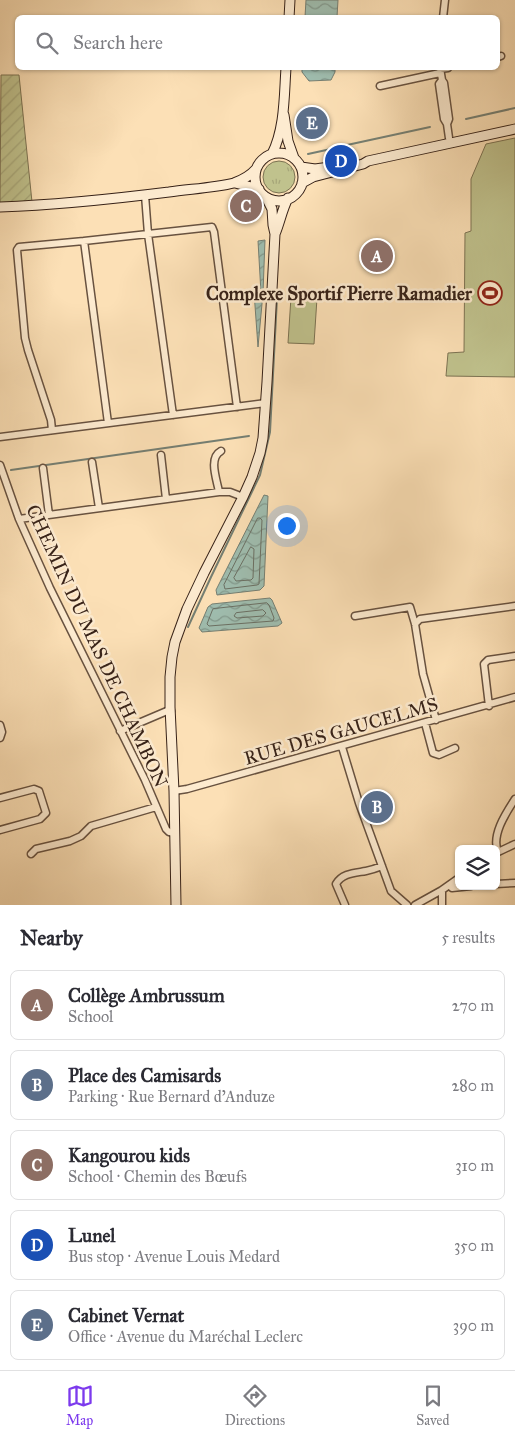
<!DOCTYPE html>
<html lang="en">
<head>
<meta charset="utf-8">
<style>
	:root { --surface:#fff; --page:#f7f7f7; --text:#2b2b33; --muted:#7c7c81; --line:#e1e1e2; --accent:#7c3aed }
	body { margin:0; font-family:"IM FELL Great Primer",serif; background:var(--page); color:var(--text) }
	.controls { position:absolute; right:15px; bottom:15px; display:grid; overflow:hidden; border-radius:8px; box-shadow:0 1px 4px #0004 }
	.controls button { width:45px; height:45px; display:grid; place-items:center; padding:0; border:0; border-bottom:1px solid var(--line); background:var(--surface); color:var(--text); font:25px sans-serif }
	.you { position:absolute; left:286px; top:525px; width:18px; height:18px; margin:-12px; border:4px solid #fff; border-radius:50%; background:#1a73e8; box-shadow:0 0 0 8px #1a73e833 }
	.badge { display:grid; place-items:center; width:32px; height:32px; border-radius:50%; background:var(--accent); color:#fff; font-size:16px; font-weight:700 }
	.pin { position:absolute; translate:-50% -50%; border:2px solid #fff; box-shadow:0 1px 5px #0006 }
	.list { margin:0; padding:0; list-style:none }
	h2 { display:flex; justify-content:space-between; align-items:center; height:65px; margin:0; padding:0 20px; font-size:21px }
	h2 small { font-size:16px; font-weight:400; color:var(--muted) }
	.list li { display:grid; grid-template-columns:32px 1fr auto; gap:15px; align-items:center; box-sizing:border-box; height:70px; margin:0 10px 10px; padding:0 10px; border:1px solid var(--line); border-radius:8px }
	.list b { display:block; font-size:19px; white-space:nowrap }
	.list p { margin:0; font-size:16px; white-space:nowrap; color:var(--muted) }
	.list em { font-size:16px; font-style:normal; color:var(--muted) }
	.icon { flex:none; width:28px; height:28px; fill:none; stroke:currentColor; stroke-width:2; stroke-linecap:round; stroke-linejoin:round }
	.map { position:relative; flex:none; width:515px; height:905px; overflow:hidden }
	.search { position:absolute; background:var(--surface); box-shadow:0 1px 4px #0004; left:15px; right:15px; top:15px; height:55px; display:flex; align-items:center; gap:12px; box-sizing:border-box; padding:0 18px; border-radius:8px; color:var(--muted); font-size:19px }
	.sheet { height:465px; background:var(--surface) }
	nav { display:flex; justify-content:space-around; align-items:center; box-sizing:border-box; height:70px; border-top:1px solid var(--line); background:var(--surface); font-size:14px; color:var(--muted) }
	nav a { display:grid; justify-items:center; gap:2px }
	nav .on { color:var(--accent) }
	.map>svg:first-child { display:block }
</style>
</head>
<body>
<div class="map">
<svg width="515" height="905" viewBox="0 0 515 905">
	<defs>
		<pattern id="grass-tufts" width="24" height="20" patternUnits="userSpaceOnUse" patternTransform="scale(1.25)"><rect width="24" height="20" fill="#c0c28d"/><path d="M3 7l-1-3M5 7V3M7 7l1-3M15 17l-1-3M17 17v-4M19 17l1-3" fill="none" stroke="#a6a679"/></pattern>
		<pattern id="garden-furrows" width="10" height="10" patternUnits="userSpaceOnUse" patternTransform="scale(1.25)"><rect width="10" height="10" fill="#c0c28d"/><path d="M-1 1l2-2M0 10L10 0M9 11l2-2" fill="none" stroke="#a6a679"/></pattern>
		<pattern id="water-waves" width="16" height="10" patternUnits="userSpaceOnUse" patternTransform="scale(1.25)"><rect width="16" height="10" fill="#9fbdaf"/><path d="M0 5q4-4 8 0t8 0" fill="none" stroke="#82998d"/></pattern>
	</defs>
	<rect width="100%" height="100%" fill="#fce0b6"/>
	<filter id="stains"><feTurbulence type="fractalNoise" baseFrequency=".004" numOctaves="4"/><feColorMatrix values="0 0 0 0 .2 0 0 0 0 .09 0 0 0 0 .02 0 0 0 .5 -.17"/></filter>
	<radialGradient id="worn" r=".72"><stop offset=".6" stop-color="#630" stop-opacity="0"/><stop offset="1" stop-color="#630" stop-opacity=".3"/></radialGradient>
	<!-- grass -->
	<path fill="url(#grass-tufts)" stroke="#7c7252" d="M263 177a16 16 0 1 1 32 0a16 16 0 1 1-32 0Z"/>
	<!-- garden -->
	<path fill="url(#garden-furrows)" stroke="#7c7252" d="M1,75H19L32,202L0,204Z"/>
	<!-- pitch -->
	<path fill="#c0c28d" stroke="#7c7252" d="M515,138V377L446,376L448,353L464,352L465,233L471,231V179L486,144Z
		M291,297L317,298L314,344L288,343Z"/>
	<!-- water -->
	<path fill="url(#water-waves)" stroke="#757f73" d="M306,0H338L337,17H305Z
		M302,68H335V72L331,80L309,81L302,72Z
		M265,240L263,293L258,347L254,292L261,293L258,241Z
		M264,495L268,496L264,586L260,590L217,595L216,590Z
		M270,598L272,600L282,623L278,626L202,632L199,628L208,607L212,604Z"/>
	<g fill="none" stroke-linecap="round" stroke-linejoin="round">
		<!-- shore -->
		<path stroke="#6b7064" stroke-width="1" d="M258,518H260L262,520L259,584L257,585L225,589L224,585Z
			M251,547L254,549L253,578L251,580L236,581L234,578Z
			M267,603L269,605L274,618L273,621L209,626L207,624L212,611L213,609Z
			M263,610L266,613L263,616L237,618L234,616L236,613Z"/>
		<!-- stream -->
		<path stroke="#757f73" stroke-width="2" d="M466,119L515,108
			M347,145L430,127
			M308,154L340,147
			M11,470L249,436
			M188,627L211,577L260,475L270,432L277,298"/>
		<!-- street casing -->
		<g stroke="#685240" stroke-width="9">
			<path id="street" d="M443,18L445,0
				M498,57L501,56
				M440,68L442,80L444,83L449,119L447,124L449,138
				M440,69L448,68
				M442,80L439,84L444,119L447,124
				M380,86L440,73
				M145,195L148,234L173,415
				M84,241L108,423
				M52,430L51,420L28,350L25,338L17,250L19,247L84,241L212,227L214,232L237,407
				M0,437L266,403
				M161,455L166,499
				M92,462L99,508
				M0,465L19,519L50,588L145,780L166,829L169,832L175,833
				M43,468L49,515
				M219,492C217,480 208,458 221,451
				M19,519L219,492H230L243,497
				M355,616L410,607L415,624L423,674L436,720
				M415,624L420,619L515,606
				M489,706L484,664L488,660L515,656
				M425,723L433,753L439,755L455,748
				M0,725L2,732L0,738
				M120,731L167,711H171
				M342,747L359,803L391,891L407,905
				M174,791L187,789L515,697
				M0,798L34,789L39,791L46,813L40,819L0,830
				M498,852C491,835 506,813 515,799
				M496,853L515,844
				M31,854L36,849L70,841L81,836L91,826L156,807
				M496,884L515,883
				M449,885L452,888L471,886
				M442,890V905
				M345,905L336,884C342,873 355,873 366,871C371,870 377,868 382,866
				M415,905L442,890L459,878"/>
		</g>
		<!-- secondary casing -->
		<g stroke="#372218" stroke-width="11">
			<path id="secondary" d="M289,18L290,0
				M284,115L288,141L294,158
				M255 177a24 24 0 1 1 48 0a24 24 0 1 1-48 0Z
				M272,154C285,128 284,96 286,68
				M301,167L315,169L330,167
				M235,183L259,189
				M302,183L313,177L363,164L368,161L515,129
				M0,207C56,205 113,199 169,192C189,189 214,188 234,183C242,180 250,176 256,169
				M275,234C280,222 282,210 288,198
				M176,905L174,791L170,707V677L172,657L175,642L187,609L204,573L243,497L252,477L260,453L263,438L267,382L275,234L273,225L272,209L266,197"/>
		</g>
		<!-- street -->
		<use href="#street" stroke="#fdebd0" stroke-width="6"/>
		<!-- secondary -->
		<use href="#secondary" stroke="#fdebd0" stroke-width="9"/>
	</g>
	<!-- icons -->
	<defs>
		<g id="stadium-ring" transform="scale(1.25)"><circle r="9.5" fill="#fdebd0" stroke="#8f2418" stroke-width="1.5"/><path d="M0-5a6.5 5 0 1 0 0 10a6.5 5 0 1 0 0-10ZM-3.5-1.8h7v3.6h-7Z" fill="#8f2418"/></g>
	</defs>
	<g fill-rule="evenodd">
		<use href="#stadium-ring" x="490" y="293"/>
	</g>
	<g text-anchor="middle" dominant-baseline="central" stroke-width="5" stroke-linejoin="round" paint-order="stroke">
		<!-- poi labels -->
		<g font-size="19" font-weight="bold" fill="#372218" stroke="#fdebd0" text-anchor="end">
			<text x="472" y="293">Complexe Sportif Pierre Ramadier</text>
		</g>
		<!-- street labels -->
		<g font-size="19" fill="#372218" stroke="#fdebd0">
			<text transform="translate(97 646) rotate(65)">CHEMIN DU MAS DE CHAMBON</text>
			<text transform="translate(341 731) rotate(-16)">RUE DES GAUCELMS</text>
		</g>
	</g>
	<rect width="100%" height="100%" filter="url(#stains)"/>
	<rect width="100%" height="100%" fill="url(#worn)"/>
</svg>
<div class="controls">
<button><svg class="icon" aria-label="layers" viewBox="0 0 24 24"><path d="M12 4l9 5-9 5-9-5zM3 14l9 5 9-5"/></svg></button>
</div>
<div class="you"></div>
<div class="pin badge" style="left:377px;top:256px;background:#8d6e63">A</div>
<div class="pin badge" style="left:377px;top:807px;background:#5c6f8a">B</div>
<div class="pin badge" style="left:246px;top:206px;background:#8d6e63">C</div>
<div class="pin badge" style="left:341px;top:161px;background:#1a4fb4">D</div>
<div class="pin badge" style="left:312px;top:123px;background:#5c6f8a">E</div>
<div class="search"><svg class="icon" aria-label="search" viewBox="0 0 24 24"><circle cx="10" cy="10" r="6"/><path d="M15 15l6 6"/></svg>Search here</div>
</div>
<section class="sheet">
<h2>Nearby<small>5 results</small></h2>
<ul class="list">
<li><span class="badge" style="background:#8d6e63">A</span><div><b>Collège Ambrussum</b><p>School</p></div><em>270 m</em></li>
<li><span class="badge" style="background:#5c6f8a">B</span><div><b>Place des Camisards</b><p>Parking · Rue Bernard d'Anduze</p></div><em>280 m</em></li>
<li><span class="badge" style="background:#8d6e63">C</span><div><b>Kangourou kids</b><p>School · Chemin des Bœufs</p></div><em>310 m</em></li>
<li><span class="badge" style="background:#1a4fb4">D</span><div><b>Lunel</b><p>Bus stop · Avenue Louis Medard</p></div><em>350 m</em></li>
<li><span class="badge" style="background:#5c6f8a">E</span><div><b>Cabinet Vernat</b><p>Office · Avenue du Maréchal Leclerc</p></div><em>390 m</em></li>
</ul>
</section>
<nav>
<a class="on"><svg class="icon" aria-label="map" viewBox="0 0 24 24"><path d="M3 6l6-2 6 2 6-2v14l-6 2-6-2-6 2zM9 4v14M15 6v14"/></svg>Map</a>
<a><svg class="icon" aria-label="directions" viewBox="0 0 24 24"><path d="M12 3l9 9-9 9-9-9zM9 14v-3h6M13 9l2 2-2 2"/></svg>Directions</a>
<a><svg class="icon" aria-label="saved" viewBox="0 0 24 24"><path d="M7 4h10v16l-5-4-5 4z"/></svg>Saved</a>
</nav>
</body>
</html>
